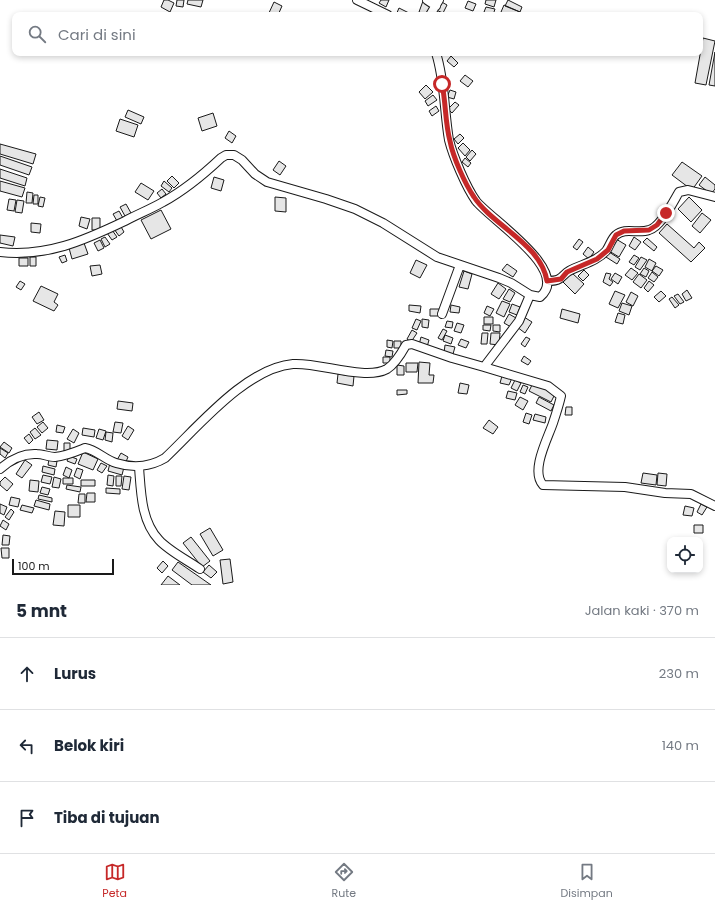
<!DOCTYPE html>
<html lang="id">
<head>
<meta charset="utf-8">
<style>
	:root { --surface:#fff; --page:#f2f2f3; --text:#1f2937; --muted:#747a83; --line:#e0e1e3; --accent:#c62828 }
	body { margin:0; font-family:Poppins,sans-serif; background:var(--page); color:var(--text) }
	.controls { position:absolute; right:12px; bottom:12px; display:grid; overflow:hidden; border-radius:8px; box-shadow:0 2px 6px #0003 }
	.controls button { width:36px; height:36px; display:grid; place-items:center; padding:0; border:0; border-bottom:1px solid var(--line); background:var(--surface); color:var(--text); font:20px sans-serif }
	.scale { position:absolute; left:12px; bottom:10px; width:102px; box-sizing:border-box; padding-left:4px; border:2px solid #1a1a1a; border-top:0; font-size:11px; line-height:14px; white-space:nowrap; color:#1a1a1a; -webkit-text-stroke:3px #fff; paint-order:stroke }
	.stop { position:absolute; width:12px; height:12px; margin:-9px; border:3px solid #c62828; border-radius:50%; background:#fff }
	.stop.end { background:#c62828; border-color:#fff; box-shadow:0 1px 4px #0008 }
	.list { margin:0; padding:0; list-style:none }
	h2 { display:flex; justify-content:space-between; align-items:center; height:52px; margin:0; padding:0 16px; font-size:17px }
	h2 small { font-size:13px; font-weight:400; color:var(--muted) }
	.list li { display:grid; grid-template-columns:26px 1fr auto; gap:12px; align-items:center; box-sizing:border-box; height:72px; padding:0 16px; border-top:1px solid var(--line) }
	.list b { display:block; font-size:15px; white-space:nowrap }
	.list em { font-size:13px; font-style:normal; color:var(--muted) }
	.icon { flex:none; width:22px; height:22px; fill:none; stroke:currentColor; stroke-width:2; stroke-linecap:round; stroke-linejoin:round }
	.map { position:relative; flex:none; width:715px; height:585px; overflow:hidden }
	.search { position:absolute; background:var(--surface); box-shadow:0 2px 6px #0003; left:12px; right:12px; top:12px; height:44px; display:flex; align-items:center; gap:10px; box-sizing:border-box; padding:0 14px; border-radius:8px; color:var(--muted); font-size:15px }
	.sheet { height:268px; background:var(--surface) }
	nav { display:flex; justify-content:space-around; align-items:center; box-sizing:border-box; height:56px; border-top:1px solid var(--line); background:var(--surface); font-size:11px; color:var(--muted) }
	nav a { display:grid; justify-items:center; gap:2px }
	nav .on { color:var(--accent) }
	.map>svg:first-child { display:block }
</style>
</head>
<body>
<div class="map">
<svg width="715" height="585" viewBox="0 0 715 585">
	<rect width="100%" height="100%" fill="#fff"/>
	<!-- building -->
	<path fill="#e6e6e6" stroke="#1a1a1a" d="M164,0H168L174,3L170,12L161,7Z
		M177,0H184L183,7L176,6Z
		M188,0H203L201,7L187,4Z
		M381,0H389L386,7L379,3Z
		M486,0H496L494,7L485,4Z
		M508,0L522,7L520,12L505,6Z
		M423,1L433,5L429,15L419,12Z
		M440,1L447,5L443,13L436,10Z
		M468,1L476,4L473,11L465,8Z
		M274,2L282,6L278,15H268Z
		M504,5L520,12L518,15H508L501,12Z
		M486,7L495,9L493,15L484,12Z
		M399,8L411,14L410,15H396Z
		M703,38L715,41L706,85L695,83Z
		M715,52V86L709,85Z
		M451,56L458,63L454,67L447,61Z
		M465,75L473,81L468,87L460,81Z
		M426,85L433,92L425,99L419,92Z
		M450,90L456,92L454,99L447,97Z
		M433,95L437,100L428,106L425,101Z
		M455,102L459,105L452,113L448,109Z
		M436,106L439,111L432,116L429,111Z
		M128,110L144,117L141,124L125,117Z
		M213,113L217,126L202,131L198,118Z
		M120,119L138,125L134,137L116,131Z
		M229,131L236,136L232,143L225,138Z
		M460,134L464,138L458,144L454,139Z
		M463,143L470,150L465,156L458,148Z
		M0,144L36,154L33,164L0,154Z
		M472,150L476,154L470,161L466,157Z
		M0,156L32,167L29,175L0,165Z
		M465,158L471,163L468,167L462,162Z
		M279,161L286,166L280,175L273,170Z
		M682,162L702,176L692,190L672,175Z
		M0,169L27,178L25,186L0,178Z
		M172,176L179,183L174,188L167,181Z
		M214,177L224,180L221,191L211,188Z
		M705,177L715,185V189L711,194L699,185Z
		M0,181L25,188L22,197L0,191Z
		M164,181L172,188L169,192L161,186Z
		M141,183L154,191L148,200L135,192Z
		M162,189L166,194L161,198L157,193Z
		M27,192L33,193L32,203H26Z
		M34,195H38V204H33Z
		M40,197L45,198L43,207L38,206Z
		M275,197L286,198V212L275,211Z
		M689,197L702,210L691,222L678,209Z
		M9,199L16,200L14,211L7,210Z
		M17,200L24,201L22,213L15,212Z
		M126,204L131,213L125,216L120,207Z
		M161,210L171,229L151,239L141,220Z
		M119,211L123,218L117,221L113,214Z
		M702,213L711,220L700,233L692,226Z
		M81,217L90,219L87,229L79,226Z
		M92,218H100V230H92Z
		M31,223L41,224L40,233L31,232Z
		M667,224L694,248L699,242L705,248L691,262L659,233Z
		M120,225L124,232L119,236L114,229Z
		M112,230L117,237L112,240L107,233Z
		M0,235L15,237L13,246L0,243Z
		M105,237L110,244L105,247L101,239Z
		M634,237L641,242L635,250L629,246Z
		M647,238L657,247L654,251L643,242Z
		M579,239L583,242L577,250L573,247Z
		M616,239L626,245L619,257L609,251Z
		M100,240L104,248L98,251L94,243Z
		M84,243L88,254L72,259L69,248Z
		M588,247L594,252L589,259L583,254Z
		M609,252L620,259L617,264L606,257Z
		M65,255L67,261L62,263L59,257Z
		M634,255L639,258L634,265L629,262Z
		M30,257H36V266H30Z
		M641,257L647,260L640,270L635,267Z
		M19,258H28V266H19Z
		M649,259L656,263L652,271L645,267Z
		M416,260L427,265L420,278L410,273Z
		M507,264L517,271L513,277L502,270Z
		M100,265L102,274L92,276L90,266Z
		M656,266L663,270L659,276L652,271Z
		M631,268L638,273L632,280L625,275Z
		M644,268L649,271L646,277L640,274Z
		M584,270L589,275L583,281L578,276Z
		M464,271L472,274L468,289L459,287Z
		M652,272L658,277L654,282L648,278Z
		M572,273L584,284L575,294L563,282Z
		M606,273L611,274L609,279L613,282L610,286L603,282Z
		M615,273L622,277L618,284L611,279Z
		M639,274L647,280L641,288L633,282Z
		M20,281L25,284L21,290L16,287Z
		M649,281L654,285L648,292L644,288Z
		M498,283L506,289L499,299L491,294Z
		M41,286L58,294L54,302L58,305L54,311L33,301Z
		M509,289L515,293L510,302L503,299Z
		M687,290L692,298L686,301L682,294Z
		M615,291L625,295L618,308L609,304Z
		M661,291L666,296L659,302L654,297Z
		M631,292L638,296L633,306L626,302Z
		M678,294L684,302L680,304L674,296Z
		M672,297L679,305L675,308L669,299Z
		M502,301L510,304L504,317L496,313Z
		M622,303L632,306L629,315L619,311Z
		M512,304L520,307L517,315L509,312Z
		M409,305L421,306L420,313L409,311Z
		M451,305L460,307L459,313L450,312Z
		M487,306L494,309L490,316L484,313Z
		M430,309H440V316H430Z
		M562,309L580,314L578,323L560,318Z
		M618,313L625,315L623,324L615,322Z
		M509,314L516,318L511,327L504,323Z
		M484,317H493V324H484Z
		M524,317L532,322L525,333L517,327Z
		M416,319L421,321L417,330L412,328Z
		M422,319L429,320L428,328L422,327Z
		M447,321L453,322L452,328L445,327Z
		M457,323L464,325L461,333L454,331Z
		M483,325H491L490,331L483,330Z
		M493,325H500V332L493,331Z
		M443,329L447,331L442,340L438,338Z
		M412,330L417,333L411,342L407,339Z
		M482,333H488L487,344H481Z
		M491,333H500L499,345L490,344Z
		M445,335L453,338L451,344L443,341Z
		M421,337L429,340L427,347L419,345Z
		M526,337L530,339L525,347L521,344Z
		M461,339L469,342L466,348L458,345Z
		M387,340L393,341L392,348L387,347Z
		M394,341H401V348H394Z
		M445,345L455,347L453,354L444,353Z
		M386,350L393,351L392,357L385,356Z
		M524,356L531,361L528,365L521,361Z
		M383,357H390V363H383Z
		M419,362L430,363L429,375H434L433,383H418Z
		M406,363H418L417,372H406Z
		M397,365L404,366V375H397Z
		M338,374L354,376L353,386L337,383Z
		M502,376L512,378L509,385L500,383Z
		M515,380L521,383L517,391L511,388Z
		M460,383L469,385L467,394L458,393Z
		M533,383L555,394L551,402L529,391Z
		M523,385L528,387L525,394L520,392Z
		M397,390H407V394L397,395Z
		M508,391L517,393L515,400L506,398Z
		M520,397L528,401L523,410L515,405Z
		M539,397L554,405L551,411L536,403Z
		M118,401L133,403L132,411L117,409Z
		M566,407H572V415H565Z
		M39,412L44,420L37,424L32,417Z
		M526,413L532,415L529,424L523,422Z
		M535,414L546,417L545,423L533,420Z
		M489,420L498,427L493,434L483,428Z
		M43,422L48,428L42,433L37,427Z
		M115,422L123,423L121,433L113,432Z
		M57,425L65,427L63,433L56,432Z
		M128,426L134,430L128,440L122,436Z
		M35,428L41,435L35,439L30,432Z
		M83,428L95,430L94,437L82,435Z
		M73,429L79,433L74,443L67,439Z
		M99,429L106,431L103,440L96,438Z
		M106,432L113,433L112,442L105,440Z
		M29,434L33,440L29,444L24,438Z
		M47,440L58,441L57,450L46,449Z
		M4,442L12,448L9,453L0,447Z
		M64,443H70V453H64Z
		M0,448L8,453L5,458L0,454Z
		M83,452L98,459L93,470L78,464Z
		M121,453L128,457L125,464L117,460Z
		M69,456L77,459L75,464L67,461Z
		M49,459L57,461L56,467L48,465Z
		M25,460L32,465L22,478L16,474Z
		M101,463L107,466L102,473L97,470Z
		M110,463L124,467L122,475L108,471Z
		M43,466L55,469L54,475L42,472Z
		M66,467L72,470L69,478L63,475Z
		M77,468L83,470L80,479L74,476Z
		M643,473L657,475L656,485L641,483Z
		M658,473L667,474L666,486L657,485Z
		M43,475L52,477L50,484L41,482Z
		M108,475L114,476L113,486L107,485Z
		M116,476H122L121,486H116Z
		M124,476L131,477L129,490L122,489Z
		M5,477L13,484L7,491L0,485V482Z
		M54,477L61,479L59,488L52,487Z
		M63,478H73V484H63Z
		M30,480L39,481L38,492L29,491Z
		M81,480H95V486H81Z
		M67,485L81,487L80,492L66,489Z
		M42,487L50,489L48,495L40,493Z
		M106,488L120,489V494L106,493Z
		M87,493H95V502H86Z
		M79,494H85V503H78Z
		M39,495L52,498V502L38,499Z
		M11,497L20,499L18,507L9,505Z
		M36,500L50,504L49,510L34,506Z
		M0,504L7,507L4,515L0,513Z
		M701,504L707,507L702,515L697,512Z
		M22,505L34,508L32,513L20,510Z
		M68,505H80V517H68Z
		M685,506L694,508L692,516L683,515Z
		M11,509L14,512L9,520L5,517Z
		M55,511L65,512L64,526L53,525Z
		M3,520L9,524L6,530L0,526Z
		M694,525H703V533H694Z
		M210,528L223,550L213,556L200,534Z
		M3,535L10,536L9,545H2Z
		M191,537L210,561L202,567L183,543Z
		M1,548H9V558H2Z
		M230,559L233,582L223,584L220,560Z
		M163,561L168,566L162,573L157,568Z
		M178,562L211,585H192L172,570Z
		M209,565L217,572L211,578L203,572Z
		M168,576L180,585H161Z"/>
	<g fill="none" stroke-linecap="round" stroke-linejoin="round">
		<!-- minor casing -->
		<g stroke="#1a1a1a" stroke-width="10">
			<path id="minor" d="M357,0L388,15
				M427,0L436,6
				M430,15L439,0
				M0,252C47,257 83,241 125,221C138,214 151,209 163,202C185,190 204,174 221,158L226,155H234L242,160L255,174L267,182L326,199L355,209L383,223L437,257L499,278L511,283L530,295L540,297C572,271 490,219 476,201C466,187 453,156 449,140C444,111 445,81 436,53
				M547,281C551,281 556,281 559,279C563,277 565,273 569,271C582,264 596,262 606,251C610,246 611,239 616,235C625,227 638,234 649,230C661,227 673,202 679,192L688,190L715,197
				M442,314L460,265
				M484,367L548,386L561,396C559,405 556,414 553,423C548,438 530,471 543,485L625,487L665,493L691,494L715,506
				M139,467C141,492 141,521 159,540C169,551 187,560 200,569
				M0,469C10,460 22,453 37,454C43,454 49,457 55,457C66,456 75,452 85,448C97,450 105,460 116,463C132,468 150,467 165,458C198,427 246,368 293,364C319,362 365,381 387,369C395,364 401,354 406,345L412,344L452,358L484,367L519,321L530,295"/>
		</g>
		<!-- minor -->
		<use href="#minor" stroke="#fff" stroke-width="8"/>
	</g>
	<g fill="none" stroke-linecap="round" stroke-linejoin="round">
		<!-- route -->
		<path stroke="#c62828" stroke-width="5" d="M442,84C446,103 445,123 450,141C453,157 465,184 474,197C493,226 541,244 547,281L561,279L567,272L597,259L608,250L616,235L624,231L649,230L657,225L666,213"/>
	</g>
</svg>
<div class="controls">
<button><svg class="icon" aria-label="locate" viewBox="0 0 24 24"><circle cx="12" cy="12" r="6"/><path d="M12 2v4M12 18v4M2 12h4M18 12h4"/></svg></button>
</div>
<div class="scale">100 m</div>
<div class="stop" style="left:442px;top:84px"></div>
<div class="stop end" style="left:666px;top:213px"></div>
<div class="search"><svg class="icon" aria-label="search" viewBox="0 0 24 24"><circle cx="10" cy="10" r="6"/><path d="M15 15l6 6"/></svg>Cari di sini</div>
</div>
<section class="sheet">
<h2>5 mnt<small>Jalan kaki · 370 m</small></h2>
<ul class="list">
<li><svg class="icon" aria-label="ahead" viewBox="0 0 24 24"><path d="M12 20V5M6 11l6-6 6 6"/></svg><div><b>Lurus</b></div><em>230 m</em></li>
<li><svg class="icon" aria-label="left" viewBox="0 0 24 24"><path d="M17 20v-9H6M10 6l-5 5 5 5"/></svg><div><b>Belok kiri</b></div><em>140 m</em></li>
<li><svg class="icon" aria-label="arrive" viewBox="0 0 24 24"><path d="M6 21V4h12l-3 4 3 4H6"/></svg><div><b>Tiba di tujuan</b></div></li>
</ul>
</section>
<nav>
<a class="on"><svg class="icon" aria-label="map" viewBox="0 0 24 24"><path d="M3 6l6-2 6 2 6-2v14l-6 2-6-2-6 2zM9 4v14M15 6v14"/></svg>Peta</a>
<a><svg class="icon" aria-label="directions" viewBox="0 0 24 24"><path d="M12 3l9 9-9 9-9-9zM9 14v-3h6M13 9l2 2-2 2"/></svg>Rute</a>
<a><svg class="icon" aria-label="saved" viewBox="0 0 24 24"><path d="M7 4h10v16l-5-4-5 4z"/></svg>Disimpan</a>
</nav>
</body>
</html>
